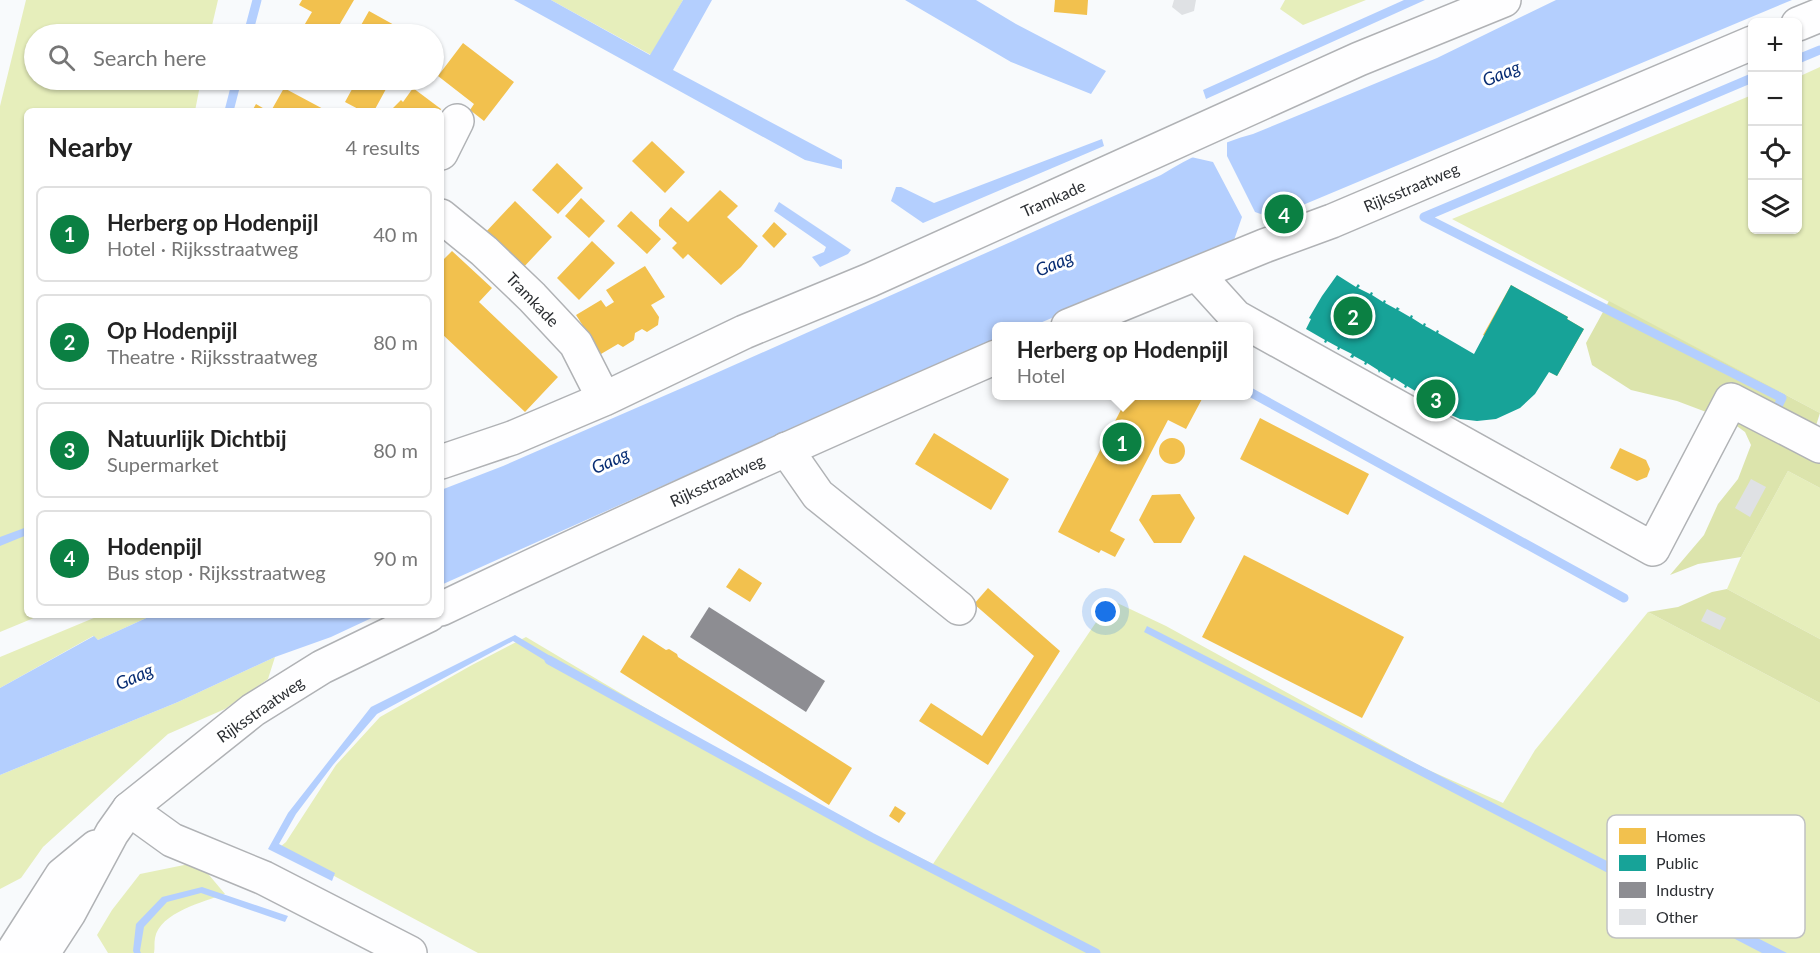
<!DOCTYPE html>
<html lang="en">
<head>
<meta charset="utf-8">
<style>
	:root { --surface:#fff; --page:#f2f2f2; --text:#222; --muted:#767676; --line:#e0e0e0; --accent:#0b8043 }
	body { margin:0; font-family:Lato,sans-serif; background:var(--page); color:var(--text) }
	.controls { position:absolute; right:18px; top:18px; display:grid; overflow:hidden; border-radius:9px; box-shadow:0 2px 4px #0004 }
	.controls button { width:54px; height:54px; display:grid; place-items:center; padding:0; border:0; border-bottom:2px solid var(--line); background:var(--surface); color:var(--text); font:30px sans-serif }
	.you { position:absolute; left:1106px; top:612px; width:21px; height:21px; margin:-15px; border:4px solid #fff; border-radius:50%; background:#1a73e8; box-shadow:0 0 0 9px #1a73e833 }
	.badge { display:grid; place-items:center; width:39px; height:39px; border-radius:50%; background:var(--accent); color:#fff; font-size:20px; font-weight:700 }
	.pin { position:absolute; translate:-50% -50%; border:3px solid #fff; box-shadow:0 2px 6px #0006 }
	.popup { position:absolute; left:992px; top:322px; width:261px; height:78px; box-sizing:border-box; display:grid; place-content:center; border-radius:9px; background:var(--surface); filter:drop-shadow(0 2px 4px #0005); font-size:20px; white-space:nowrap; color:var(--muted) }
	.popup b { font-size:22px; color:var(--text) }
	.popup::after { content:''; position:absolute; left:50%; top:100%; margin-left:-12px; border:12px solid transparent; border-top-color:var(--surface) }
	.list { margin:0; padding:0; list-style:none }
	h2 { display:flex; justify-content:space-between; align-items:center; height:78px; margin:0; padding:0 24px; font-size:26px }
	h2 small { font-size:20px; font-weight:400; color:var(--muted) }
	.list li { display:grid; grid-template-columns:39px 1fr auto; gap:18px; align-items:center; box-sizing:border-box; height:96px; margin:0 12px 12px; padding:0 12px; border:2px solid var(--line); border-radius:9px }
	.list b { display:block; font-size:22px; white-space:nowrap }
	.list p { margin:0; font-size:20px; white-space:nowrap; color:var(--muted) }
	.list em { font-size:20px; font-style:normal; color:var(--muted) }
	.icon { flex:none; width:33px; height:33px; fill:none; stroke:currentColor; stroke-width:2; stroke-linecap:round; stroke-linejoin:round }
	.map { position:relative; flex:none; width:1820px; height:953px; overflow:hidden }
	.search { position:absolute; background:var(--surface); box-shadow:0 2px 4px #0004; left:24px; top:24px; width:420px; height:66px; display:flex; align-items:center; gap:15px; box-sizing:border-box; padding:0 21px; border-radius:33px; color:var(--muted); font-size:22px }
	.panel { position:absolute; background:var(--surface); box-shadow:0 2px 4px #0004; left:24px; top:108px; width:420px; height:510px; border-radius:9px }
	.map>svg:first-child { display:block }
</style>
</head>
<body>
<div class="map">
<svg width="1820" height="953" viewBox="0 0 1820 953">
	<rect width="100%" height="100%" fill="#f8fafc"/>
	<!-- green -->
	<path fill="#e6eebb" d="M26,0H218L210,34H34V80H201L195,111H27V615H41L0,632V106Z
		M551,0H683L651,55Z
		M1285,0H1366L1303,25L1280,9Z
		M1820,67V413L1452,219L1752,95V230H1798V77Z
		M1788,471L1820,488V639L1727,589L1741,557Z
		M1111,600L1166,626L1424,768L1503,803L1535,750L1648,612L1820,703V953H478L280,847L286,842L336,765L380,717L472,665L526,637C660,717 793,796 933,864Z
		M101,615H153L98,640L93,636L0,688V657Z
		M275,657L268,679L225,709L168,734L43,847L21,878L0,889V775L178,702Z
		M194,863L204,869L225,894C204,902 160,912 155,938C154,943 155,948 154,953H108L97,935L112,910L140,874Z"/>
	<!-- forest -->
	<path fill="#dce4ac" d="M1609,301L1820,413L1814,432L1820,435V488L1788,471L1741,557L1698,564L1670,575L1704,535L1718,504L1738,479L1751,445L1745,432L1730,421L1677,401L1631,390L1592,365L1586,343Z
		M1727,589L1820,639V703L1648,612L1678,607L1712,592Z"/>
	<!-- water -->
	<path fill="#b4cffe" d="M514,0H551L650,55L683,0H712L673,70L842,160V169L805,160Z
		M905,0H976L1016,24L1106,71L1091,94L1011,62Z
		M1404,0H1425L1206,99L1203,90Z
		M1556,0H1792L1279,215L1277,219L1230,242L1033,326H996V342L671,482L441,585V490L503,466L705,378L1161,175C1190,157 1220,143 1253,134L1437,58Z
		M1102,139L1104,146L923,223L891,201L896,187H901L934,203Z
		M779,202L851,250L848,254L820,267L812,257L824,252L826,247L774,211Z
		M27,527V535L0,546V537Z
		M153,615H378L331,637L275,657L178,702L0,775V688L94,636L98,640Z
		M1147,626L1787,953H1762L1144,632Z
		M515,635L552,657L549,663L513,641L377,714L333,765L296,814L279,844L335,873L332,881L268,849L288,813L371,707Z
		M202,887L288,916L285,922L201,893L167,902L144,927L140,951L141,953H134L133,951L136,924L162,897Z"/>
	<!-- pier -->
	<path fill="#f8fafc" d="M1227,141V156L1255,212L1278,220L1233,243L1242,217L1213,162L1191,157Z"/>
	<!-- homes -->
	<path fill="#f2c14e" d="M302,0H354L334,34H299L312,12L299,5Z
		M1055,0H1088L1087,15L1054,12Z
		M369,11L405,31L403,34H356Z
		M463,43L514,82L484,121L470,110L474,104L438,76Z
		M357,80H367L386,89L374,111H362L345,102Z
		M284,88L327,111H271Z
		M413,88L441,109L440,111H390L401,100L403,102Z
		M256,104L268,111H252Z
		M652,141L685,172L665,193L632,161Z
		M557,163L583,188L558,214L532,190Z
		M720,190L738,206L727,217L758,246L741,267L721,285L688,254L683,259L672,248L677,243L659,226V220L671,207L688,222Z
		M581,198L605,221L589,238L565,216Z
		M515,201L552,237L521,270L484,234Z
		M631,211L661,239L647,254L617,226Z
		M774,222L787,234L774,248L762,236Z
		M592,241L615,263L579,300L557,278Z
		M452,251L492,288L479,302L558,377L525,412L441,333V262Z
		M645,266L665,297L651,305L659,317L658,325L647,332L642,329L635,333L634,340L623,347L618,344L601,354L576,315L601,300L606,307L614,302L606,290Z
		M1511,285L1568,317L1567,319L1584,329L1557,376L1483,335Z
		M1128,396H1196L1202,399L1186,429L1168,420L1110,531L1125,539L1115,557L1101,550L1099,553L1058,532Z
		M1260,418L1369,474L1348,515L1240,459Z
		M934,433L1009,479L991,510L915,464Z
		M1159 451a13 13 0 1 1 26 0a13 13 0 1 1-26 0Z
		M1620,448L1646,460L1650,469L1647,477L1637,481L1610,468Z
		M1180,494L1195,518L1181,543H1154L1139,520L1152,495Z
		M1244,555L1404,637L1362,718L1202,637Z
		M739,568L762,583L750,602L726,587Z
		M988,588L1060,651L988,765L919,721L931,703L982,736L1034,656L974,604Z
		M643,635L666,650L669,649L677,654L678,657L852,768L829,805L620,672Z
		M895,806L906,813L899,823L889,816Z"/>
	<!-- public -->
	<path fill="#17a398" d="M1337,275L1356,287L1358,284L1360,286L1358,288L1370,294L1371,292L1373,293L1372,295L1383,302L1384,300L1386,301L1385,303L1396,309L1397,307L1400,309L1398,310L1410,317L1411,315L1413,316L1412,318L1423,325L1424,323L1426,324L1425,326L1429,328L1436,332L1437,330L1439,331L1438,333L1474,354L1511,285L1568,317L1567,319L1584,329L1557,376L1549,372L1535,394L1520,408L1496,419L1477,421L1460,419L1440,410L1425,401L1427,398L1407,386L1406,388L1404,387L1405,385L1394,378L1392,381L1390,379L1391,378L1380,371L1379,373L1378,370L1367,363L1366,365L1364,364L1365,362L1354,356L1353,358L1350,357L1352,354L1340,348L1339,350L1337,349L1338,347L1327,341L1326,343L1324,342L1325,340L1306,329L1311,319L1309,318L1322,296Z"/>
	<!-- industry -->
	<path fill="#8d8d92" d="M709,607L825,681L806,712L690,637Z"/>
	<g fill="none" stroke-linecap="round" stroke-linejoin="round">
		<!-- stream -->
		<path stroke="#b4cffe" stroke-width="9" d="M248,34L257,0
			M1798,59L1820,50
			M1752,78L1424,217L1782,398L1773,416
			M229,111L237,80
			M1248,391L1624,598
			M549,660L871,837L1096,953"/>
	</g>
	<!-- building -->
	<path fill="#dfe1e4" d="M1174,0H1196L1194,11L1182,15L1172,7Z
		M1751,479L1766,487L1750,517L1735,508Z
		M1707,609L1726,618L1720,630L1701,621Z"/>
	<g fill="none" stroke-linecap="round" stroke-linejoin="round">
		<!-- minor casing -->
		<g stroke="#b0b2b5" stroke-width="36">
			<path id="minor" d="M441,153L457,121
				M441,216L484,251L532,297L576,344L604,399
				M1197,274L1236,317L1653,549L1731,400L1820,446
				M786,449L818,495L959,608
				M441,462L512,438L604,399L744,332L870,280L1359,59L1504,0
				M129,809L172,840L264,878L410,953"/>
		</g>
		<!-- major casing -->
		<g stroke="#b0b2b5" stroke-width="36">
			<path id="major" d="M1798,24L1820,15
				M1068,326L1264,246L1332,221L1752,43
				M441,609C624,521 810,438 996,357
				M12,953L62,875L96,847
				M43,953L69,913L112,833L129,809L253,710L322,667L429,615"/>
		</g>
		<!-- minor -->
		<use href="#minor" stroke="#fefeff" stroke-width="33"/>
		<!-- major -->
		<use href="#major" stroke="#fefeff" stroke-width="33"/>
	</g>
	<g text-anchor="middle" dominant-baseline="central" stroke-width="6" stroke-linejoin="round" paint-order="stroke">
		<!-- street labels -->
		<g font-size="16" fill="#2c2f33" stroke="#fff">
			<text transform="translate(1411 187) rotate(-23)">Rijksstraatweg</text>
			<text transform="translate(1053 198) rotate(-24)">Tramkade</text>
			<text transform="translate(533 299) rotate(46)">Tramkade</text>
			<text transform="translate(717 480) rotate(-25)">Rijksstraatweg</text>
			<text transform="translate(260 709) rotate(-35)">Rijksstraatweg</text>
		</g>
		<!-- water labels -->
		<g font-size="18" font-style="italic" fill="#082d73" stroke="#fff">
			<text transform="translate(1501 73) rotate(-23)">Gaag</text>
			<text transform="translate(1054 263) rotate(-23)">Gaag</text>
			<text transform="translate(610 460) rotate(-24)">Gaag</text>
			<text transform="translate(134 676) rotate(-24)">Gaag</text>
		</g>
	</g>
	<!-- legend -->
	<rect x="1607" y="815" width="198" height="123" rx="9" fill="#fff" stroke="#c0c1c2" stroke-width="1.5"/>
	<rect x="1619" y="828" width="27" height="16" fill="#f2c14e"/>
	<rect x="1619" y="855" width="27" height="16" fill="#17a398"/>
	<rect x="1619" y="882" width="27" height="16" fill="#8d8d92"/>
	<rect x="1619" y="909" width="27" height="16" fill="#dfe1e4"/>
	<g font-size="16" fill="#2c2f33">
		<text x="1656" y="842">Homes</text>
		<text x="1656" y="869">Public</text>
		<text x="1656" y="896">Industry</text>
		<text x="1656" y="923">Other</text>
	</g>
</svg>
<div class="controls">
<button>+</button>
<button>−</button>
<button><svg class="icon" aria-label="locate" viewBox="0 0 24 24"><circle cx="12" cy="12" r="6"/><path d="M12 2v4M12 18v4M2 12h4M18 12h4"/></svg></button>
<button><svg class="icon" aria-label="layers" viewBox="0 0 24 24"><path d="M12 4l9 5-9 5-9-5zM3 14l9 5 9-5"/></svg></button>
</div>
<div class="you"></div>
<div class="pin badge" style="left:1122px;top:442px">1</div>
<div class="popup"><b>Herberg op Hodenpijl</b>Hotel</div>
<div class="pin badge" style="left:1353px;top:316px">2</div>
<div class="pin badge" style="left:1436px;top:399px">3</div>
<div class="pin badge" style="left:1284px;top:214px">4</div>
<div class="search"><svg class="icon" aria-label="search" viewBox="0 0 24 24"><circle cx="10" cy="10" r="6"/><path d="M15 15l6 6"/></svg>Search here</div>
<section class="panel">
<h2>Nearby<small>4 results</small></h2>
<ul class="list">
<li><span class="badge">1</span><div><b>Herberg op Hodenpijl</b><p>Hotel · Rijksstraatweg</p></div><em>40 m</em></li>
<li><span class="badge">2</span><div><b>Op Hodenpijl</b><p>Theatre · Rijksstraatweg</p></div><em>80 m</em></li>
<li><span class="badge">3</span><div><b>Natuurlijk Dichtbij</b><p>Supermarket</p></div><em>80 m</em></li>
<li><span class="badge">4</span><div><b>Hodenpijl</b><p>Bus stop · Rijksstraatweg</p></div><em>90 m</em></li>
</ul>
</section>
</div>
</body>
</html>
